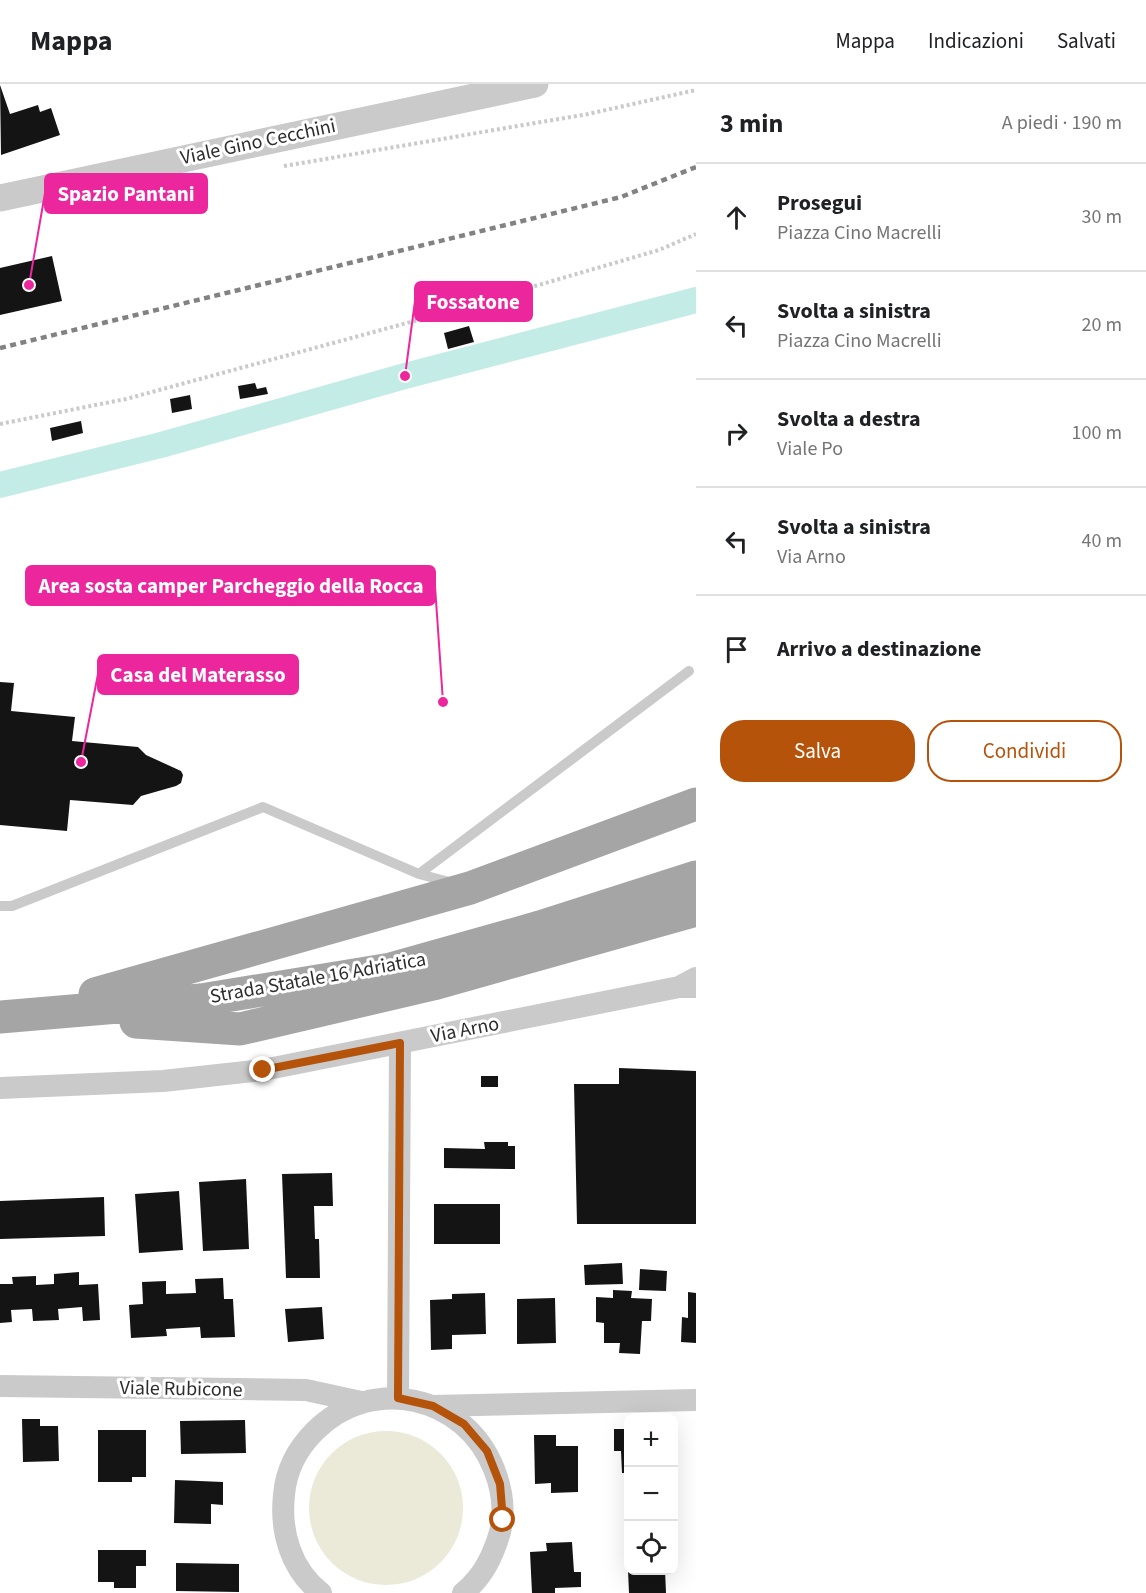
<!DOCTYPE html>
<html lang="it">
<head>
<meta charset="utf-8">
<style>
	:root { --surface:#fff; --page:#f6f6f6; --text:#202124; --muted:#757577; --line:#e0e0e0; --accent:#b45309 }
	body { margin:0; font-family:"Source Sans 3",sans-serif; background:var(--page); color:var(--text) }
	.controls { position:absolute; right:18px; bottom:18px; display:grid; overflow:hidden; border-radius:12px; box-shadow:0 6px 24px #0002 }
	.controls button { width:54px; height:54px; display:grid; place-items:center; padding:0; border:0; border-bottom:2px solid var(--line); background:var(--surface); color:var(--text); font:30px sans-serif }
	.stop { position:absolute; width:18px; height:18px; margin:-14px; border:4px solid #b45309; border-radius:50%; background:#fff }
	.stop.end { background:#b45309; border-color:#fff; box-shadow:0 2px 6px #0008 }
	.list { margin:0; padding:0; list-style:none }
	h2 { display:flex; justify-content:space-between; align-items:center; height:78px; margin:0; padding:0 24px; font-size:26px }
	h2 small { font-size:20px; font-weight:400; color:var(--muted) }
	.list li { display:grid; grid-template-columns:39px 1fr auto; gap:18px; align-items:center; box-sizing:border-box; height:108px; padding:0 24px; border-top:2px solid var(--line) }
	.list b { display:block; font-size:22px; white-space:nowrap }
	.list p { margin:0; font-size:20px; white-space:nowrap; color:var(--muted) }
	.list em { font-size:20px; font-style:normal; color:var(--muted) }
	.actions { display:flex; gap:12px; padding:18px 24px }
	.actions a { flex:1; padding:14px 0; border:2px solid var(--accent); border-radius:24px; text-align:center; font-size:21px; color:var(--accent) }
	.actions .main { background:var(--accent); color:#fff }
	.icon { flex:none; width:33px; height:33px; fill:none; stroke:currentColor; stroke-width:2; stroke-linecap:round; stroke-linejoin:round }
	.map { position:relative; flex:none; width:696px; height:1509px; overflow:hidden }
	header { display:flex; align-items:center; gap:36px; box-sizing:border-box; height:84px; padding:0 30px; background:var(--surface); border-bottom:2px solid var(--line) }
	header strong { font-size:28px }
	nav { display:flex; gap:33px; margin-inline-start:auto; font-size:21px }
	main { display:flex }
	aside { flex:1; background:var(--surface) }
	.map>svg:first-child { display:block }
</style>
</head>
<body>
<header>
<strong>Mappa</strong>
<nav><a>Mappa</a><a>Indicazioni</a><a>Salvati</a></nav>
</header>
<main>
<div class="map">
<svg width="696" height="1509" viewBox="0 0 696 1509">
	<rect width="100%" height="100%" fill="#fff"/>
	<!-- green -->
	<path fill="#ebead9" d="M309 1424a77 77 0 1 1 154 0a77 77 0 1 1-154 0Z"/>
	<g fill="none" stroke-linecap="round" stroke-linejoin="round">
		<!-- canal -->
		<path stroke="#c4ece7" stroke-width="26" d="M0,401L161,361L405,292L696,216"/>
	</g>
	<!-- building -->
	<path fill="#141414" d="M0,1L10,30L38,21L40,28L51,24L60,51L1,71Z
		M52,172L62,217L0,231V184Z
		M469,242L474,258L448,265L444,249Z
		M255,299L257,305L266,303L268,310L240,315L238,302Z
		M190,311L192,325L172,329L170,315Z
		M81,337L83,349L52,357L50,344Z
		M0,598L14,599L11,627L75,633L72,657L138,663L146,671L181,687L183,691L181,699L176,702L141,712L133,721L70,716L67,747L0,741Z
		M619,984L696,987V1140H577L574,1000H619Z
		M481,992H498V1003H481Z
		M484,1058H508V1062H515V1085L444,1084V1064L485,1065Z
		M332,1089L333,1122H314L315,1155H319L320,1194H286L282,1090Z
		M246,1095L249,1165L203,1167L199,1098Z
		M179,1107L183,1166L139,1169L135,1110Z
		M104,1113L105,1152L0,1155V1117Z
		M434,1120H500V1160H434Z
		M622,1179L623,1200L585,1201L584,1181Z
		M640,1185L667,1187L666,1207L639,1206Z
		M79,1188V1201L98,1200L100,1236L83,1237L82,1223L58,1225L59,1236L33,1237L32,1225L11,1226L12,1238L0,1239V1200H13L12,1193L36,1192V1201L54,1200V1190Z
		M223,1194L224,1215H233L235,1253L201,1254L200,1243L166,1245L167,1252L131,1254L129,1221L143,1220L142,1198L166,1197V1210L196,1209L195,1195Z
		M613,1206L632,1207L631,1214L652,1215L651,1237H642L640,1270L619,1269L620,1259H604V1239L596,1238V1213L613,1214Z
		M688,1208L696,1209V1259L681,1258L682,1233L688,1234Z
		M485,1209L486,1250L452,1251V1265L431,1266L430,1216L452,1215V1210Z
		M555,1214L556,1259L517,1260V1215Z
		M322,1223L324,1255L288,1258L285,1225Z
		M22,1335H40V1342H58L59,1377L23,1378Z
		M245,1336L246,1369L181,1370L180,1337Z
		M614,1345H628V1389H622L621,1367H614Z
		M98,1346H146V1393H132V1398H98Z
		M534,1351H556V1362H578V1408L551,1409V1399L535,1400Z
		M175,1396L223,1398V1421L211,1420V1440L174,1439Z
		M572,1458L574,1488H581V1503L555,1504V1509H532L530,1468L547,1467L546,1459Z
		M98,1466H146V1482H136V1504H114V1498H98Z
		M176,1479L239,1480V1508L176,1507Z
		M628,1486H665L666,1509H629Z"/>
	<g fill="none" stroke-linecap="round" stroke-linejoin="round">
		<!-- path -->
		<path stroke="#cacaca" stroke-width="4" stroke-dasharray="3 3" stroke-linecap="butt" d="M284,82L588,30L696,6
			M0,340L126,315L418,236L659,166L696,150"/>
		<!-- service -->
		<path stroke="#cacaca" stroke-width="10" d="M419,790L689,587
			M0,822H12L263,723L419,790L453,799"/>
		<!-- minor -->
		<path stroke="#cacaca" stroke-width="22" d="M696,894L679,903H696
			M0,1004L163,997L263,986L679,903
			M0,1302L306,1306L361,1318
			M398,1314L400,959
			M433,1322L696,1316
			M321,1509C291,1486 280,1448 284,1411C286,1386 297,1365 315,1347C372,1290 465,1311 494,1385C502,1405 505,1427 500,1448C493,1472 483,1493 463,1509"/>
		<!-- tertiary -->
		<path stroke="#cacaca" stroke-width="27" d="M0,114L535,0"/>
		<!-- primary -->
		<path stroke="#a5a5a5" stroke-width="33" d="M95,910L470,804L696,720
			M0,933L201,916L391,885L540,843L696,793
			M136,938L240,945L433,900L696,826"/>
		<!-- rail -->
		<path stroke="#828282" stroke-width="4.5" stroke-dasharray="6 4.5" stroke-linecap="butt" d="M0,264L621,113L696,83"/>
	</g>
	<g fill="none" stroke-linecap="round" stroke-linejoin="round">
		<!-- route -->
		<path stroke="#b45309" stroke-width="8" d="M263,986L400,959L398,1314L433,1322L464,1340L487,1367L500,1400L503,1436"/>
	</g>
	<g text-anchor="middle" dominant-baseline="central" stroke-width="6" stroke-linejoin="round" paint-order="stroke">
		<!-- street labels -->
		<g font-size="20" fill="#2d2d2d" stroke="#fff">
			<text transform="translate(258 58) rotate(-12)">Viale Gino Cecchini</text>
			<text transform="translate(318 894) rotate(-10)">Strada Statale 16 Adriatica</text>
			<text transform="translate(465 946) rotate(-11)">Via Arno</text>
			<text transform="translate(181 1305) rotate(1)">Viale Rubicone</text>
		</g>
	</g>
	<!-- callouts -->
	<path fill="none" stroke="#ec279e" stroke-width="2" d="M29 201L45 109M405 292L415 217M443 618L435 502M81 678L98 590"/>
	<g fill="#ec279e" stroke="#fff" stroke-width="2">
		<circle cx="29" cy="201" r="6"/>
		<circle cx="405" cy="292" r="6"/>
		<circle cx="443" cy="618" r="6"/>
		<circle cx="81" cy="678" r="6"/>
	</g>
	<g fill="#ec279e" stroke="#ec279e" stroke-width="2">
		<rect x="45" y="90" width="162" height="39" rx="6"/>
		<rect x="415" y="198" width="117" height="39" rx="6"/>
		<rect x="26" y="482" width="409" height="39" rx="6"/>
		<rect x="98" y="571" width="200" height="39" rx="6"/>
	</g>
	<g font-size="21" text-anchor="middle" font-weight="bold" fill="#fff">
		<text x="126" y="117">Spazio Pantani</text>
		<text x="473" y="225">Fossatone</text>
		<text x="231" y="509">Area sosta camper Parcheggio della Rocca</text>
		<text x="198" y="598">Casa del Materasso</text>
	</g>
</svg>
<div class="controls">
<button>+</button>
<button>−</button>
<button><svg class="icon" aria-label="locate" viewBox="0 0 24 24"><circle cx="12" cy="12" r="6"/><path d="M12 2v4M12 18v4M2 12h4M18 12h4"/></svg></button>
</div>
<div class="stop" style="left:503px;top:1436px"></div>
<div class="stop end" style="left:263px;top:986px"></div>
</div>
<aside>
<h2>3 min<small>A piedi · 190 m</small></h2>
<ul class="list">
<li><svg class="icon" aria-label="ahead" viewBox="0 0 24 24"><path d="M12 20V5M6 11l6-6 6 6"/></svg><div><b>Prosegui</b><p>Piazza Cino Macrelli</p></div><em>30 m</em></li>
<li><svg class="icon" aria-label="left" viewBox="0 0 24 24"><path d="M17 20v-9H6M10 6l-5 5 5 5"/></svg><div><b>Svolta a sinistra</b><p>Piazza Cino Macrelli</p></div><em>20 m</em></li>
<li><svg class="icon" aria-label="right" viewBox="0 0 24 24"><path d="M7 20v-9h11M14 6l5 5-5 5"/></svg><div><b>Svolta a destra</b><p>Viale Po</p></div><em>100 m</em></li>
<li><svg class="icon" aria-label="left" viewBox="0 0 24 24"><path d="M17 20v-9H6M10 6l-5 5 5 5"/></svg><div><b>Svolta a sinistra</b><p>Via Arno</p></div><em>40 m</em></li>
<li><svg class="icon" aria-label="arrive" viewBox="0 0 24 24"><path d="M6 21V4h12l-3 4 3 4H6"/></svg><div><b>Arrivo a destinazione</b></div></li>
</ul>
<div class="actions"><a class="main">Salva</a><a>Condividi</a></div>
</aside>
</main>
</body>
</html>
